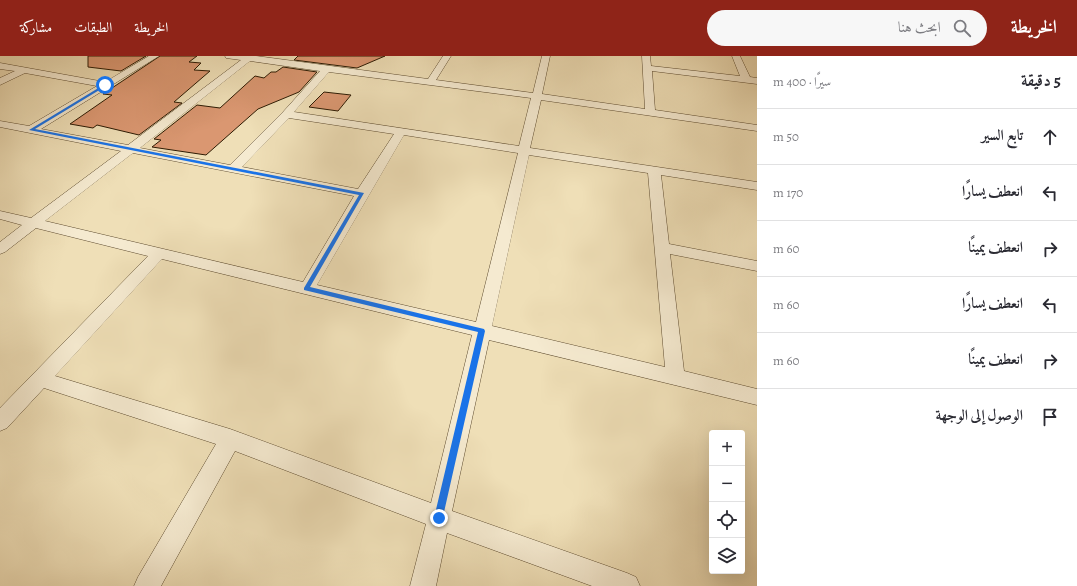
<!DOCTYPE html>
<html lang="ar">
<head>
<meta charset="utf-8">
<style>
	:root { --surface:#fff; --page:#f7f7f7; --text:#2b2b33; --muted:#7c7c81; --line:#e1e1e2; --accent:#8f2418 }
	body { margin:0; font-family:Alegreya,Amiri,serif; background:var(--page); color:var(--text); direction:rtl }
	.controls { position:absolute; right:12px; bottom:12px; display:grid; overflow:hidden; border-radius:4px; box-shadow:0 4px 16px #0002 }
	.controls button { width:36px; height:36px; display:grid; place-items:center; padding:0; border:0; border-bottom:1px solid var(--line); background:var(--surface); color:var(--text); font:20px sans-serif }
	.stop { position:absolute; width:12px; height:12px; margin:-9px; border:3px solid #1a73e8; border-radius:50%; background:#fff }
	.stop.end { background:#1a73e8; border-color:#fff; box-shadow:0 1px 4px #0008 }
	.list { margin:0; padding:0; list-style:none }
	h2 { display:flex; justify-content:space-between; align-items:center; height:52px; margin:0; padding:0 16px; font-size:17px }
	h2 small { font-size:13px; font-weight:400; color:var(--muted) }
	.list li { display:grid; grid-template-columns:26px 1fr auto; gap:12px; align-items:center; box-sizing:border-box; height:56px; padding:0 16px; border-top:1px solid var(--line) }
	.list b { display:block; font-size:15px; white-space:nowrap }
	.list em { font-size:13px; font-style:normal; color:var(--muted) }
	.icon { flex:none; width:22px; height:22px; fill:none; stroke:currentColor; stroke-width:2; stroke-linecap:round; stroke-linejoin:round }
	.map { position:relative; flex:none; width:757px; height:530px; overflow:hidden; direction:ltr }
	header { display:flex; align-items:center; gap:24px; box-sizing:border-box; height:56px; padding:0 20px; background:var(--accent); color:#fff }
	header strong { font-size:19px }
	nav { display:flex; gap:22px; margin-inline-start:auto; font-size:14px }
	.search { width:280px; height:36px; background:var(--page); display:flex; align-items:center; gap:10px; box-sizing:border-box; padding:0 14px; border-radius:22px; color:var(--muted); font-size:15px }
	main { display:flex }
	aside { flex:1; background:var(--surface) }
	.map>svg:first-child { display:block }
</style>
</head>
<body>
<header>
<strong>الخريطة</strong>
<div class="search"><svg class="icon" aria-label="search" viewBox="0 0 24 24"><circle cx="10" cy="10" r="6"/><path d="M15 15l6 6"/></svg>ابحث هنا</div>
<nav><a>الخريطة</a><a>الطبقات</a><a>مشاركة</a></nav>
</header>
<main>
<aside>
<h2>5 دقيقة<small>سيرًا · 400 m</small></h2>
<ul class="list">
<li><svg class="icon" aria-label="ahead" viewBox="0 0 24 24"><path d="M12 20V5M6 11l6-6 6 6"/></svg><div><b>تابع السير</b></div><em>50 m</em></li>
<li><svg class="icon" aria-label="left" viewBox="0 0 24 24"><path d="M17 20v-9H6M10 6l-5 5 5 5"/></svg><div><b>انعطف يسارًا</b></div><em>170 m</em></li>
<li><svg class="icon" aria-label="right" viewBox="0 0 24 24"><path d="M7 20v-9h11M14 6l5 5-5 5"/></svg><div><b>انعطف يمينًا</b></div><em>60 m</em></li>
<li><svg class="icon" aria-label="left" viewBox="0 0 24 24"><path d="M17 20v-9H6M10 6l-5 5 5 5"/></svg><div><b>انعطف يسارًا</b></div><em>60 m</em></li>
<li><svg class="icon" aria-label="right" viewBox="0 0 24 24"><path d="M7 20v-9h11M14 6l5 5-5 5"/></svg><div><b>انعطف يمينًا</b></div><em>60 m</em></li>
<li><svg class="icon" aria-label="arrive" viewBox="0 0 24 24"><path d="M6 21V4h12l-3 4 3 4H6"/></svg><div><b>الوصول إلى الوجهة</b></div></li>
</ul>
</aside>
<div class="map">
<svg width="757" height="530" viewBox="0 0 757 530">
	<rect width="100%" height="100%" fill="#efdfb7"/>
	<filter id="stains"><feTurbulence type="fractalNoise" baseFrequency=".005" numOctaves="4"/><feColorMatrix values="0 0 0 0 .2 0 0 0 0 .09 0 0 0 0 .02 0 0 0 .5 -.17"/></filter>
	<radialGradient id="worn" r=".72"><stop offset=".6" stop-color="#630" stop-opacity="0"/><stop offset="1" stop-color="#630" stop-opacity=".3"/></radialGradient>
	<!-- building -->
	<path fill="#da9771" stroke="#2d1b03" d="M88,0H146L121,15L88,11Z
		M160,0H197L189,6L201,7L194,14L210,15L174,46L182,47L139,79L97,69L93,72L70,68L112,39L103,38Z
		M298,0H385L357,12L294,4Z
		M283,11L317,16L299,36L258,53L206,99L152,91L161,84L154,83L197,49L220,52L255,20L264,22L271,16H276Z
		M324,36L351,39L338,55L309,51Z"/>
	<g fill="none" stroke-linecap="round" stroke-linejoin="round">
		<!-- minor casing -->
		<g stroke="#5e4c30" stroke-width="1">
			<path id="minor" d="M149,0H159L41,73L128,89L241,4L226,2L225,0H256L428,23L443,0H451L436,24L533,37L542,0H550L542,38L645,53L642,0H650L651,10L740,20L732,0H740L750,21L757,22V28L652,15L655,54L757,69V75L541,44L530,92L757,126V134L661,119L669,188L757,205V215L670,198L684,315L757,333V349L489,284L452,455L627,517L636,521L640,530H592L447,477L436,530H410L426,468L235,395L161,530H134L138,521L216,388L44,332L7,372L0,375V352L148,200L36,172L5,196L0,198V186L22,169L0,163V155L31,162L121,95L0,71V65L29,70L97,30L25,17L0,29V22L15,15L0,13V7L105,26ZM250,5L320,15L283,56L230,109L140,92ZM329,16L531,42L519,90L294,56ZM289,62L394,78L358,133L242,111ZM404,79L518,97L476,266L317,229ZM133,97L354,140L303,226L45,165ZM529,99L648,117L665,311L492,270ZM162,203L472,279L431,447L230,373L55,320Z"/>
		</g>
		<!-- minor -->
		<use href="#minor" fill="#f5ead0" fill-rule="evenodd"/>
	</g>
	<!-- route -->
	<path fill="#1a73e8" d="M105,28L106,30L35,73L364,137L310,231L484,273L485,275L442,465L439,467L436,465L434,462L478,276L304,234V232L359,139L29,74Z"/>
	<rect width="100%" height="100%" filter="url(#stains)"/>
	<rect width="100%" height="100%" fill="url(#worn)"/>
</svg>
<div class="controls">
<button>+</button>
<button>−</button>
<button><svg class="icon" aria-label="locate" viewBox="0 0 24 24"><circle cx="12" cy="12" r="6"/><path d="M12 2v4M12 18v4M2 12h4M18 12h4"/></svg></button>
<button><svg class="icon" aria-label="layers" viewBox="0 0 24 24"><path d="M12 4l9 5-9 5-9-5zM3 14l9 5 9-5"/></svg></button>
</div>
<div class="stop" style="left:105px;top:29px"></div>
<div class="stop end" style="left:439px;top:462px"></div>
</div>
</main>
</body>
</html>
